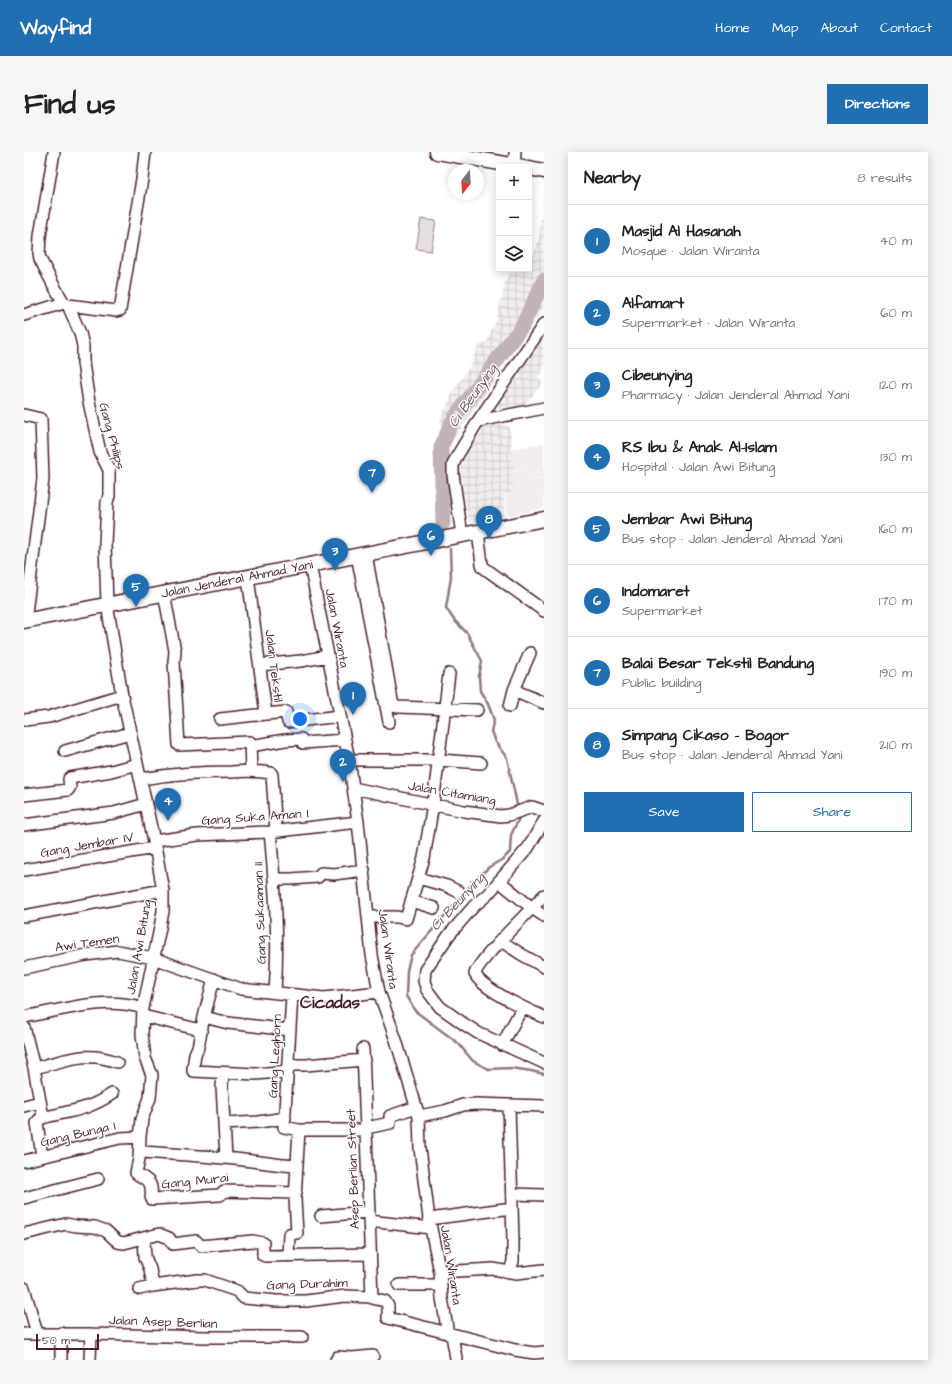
<!DOCTYPE html>
<html lang="en">
<head>
<meta charset="utf-8">
<style>
	:root { --surface:#fff; --page:#f6f6f6; --text:#202124; --muted:#757577; --line:#e0e0e0; --accent:#1f6fb2 }
	body { margin:0; font-family:"Architects Daughter",sans-serif; background:var(--page); color:var(--text) }
	.controls { position:absolute; right:12px; top:12px; display:grid; overflow:hidden; border-radius:0px; box-shadow:0 2px 10px #0003 }
	.controls button { width:36px; height:36px; display:grid; place-items:center; padding:0; border:0; border-bottom:1px solid var(--line); background:var(--surface); color:var(--text); font:20px sans-serif }
	.compass { position:absolute; left:424px; top:12px; width:36px; height:36px; border-radius:50%; background:var(--surface); box-shadow:0 2px 10px #0003; rotate:197deg }
	.scale { position:absolute; left:12px; bottom:10px; width:63px; box-sizing:border-box; padding-left:4px; border:2px solid #4a1f2b; border-top:0; font-size:11px; line-height:14px; white-space:nowrap; color:#4a1f2b; -webkit-text-stroke:3px #fff; paint-order:stroke }
	.you { position:absolute; left:276px; top:567px; width:14px; height:14px; margin:-10px; border:3px solid #fff; border-radius:50%; background:#1a73e8; box-shadow:0 0 0 6px #1a73e833 }
	.badge { display:grid; place-items:center; width:26px; height:26px; border-radius:50%; background:var(--accent); color:#fff; font-size:13px; font-weight:700 }
	.pin { position:absolute; translate:-50% -33px; filter:drop-shadow(0 1px 2px #0008) }
	.pin::after { content:''; position:absolute; top:21px; width:14px; height:12px; background:inherit; clip-path:polygon(0 0,100% 0,50% 100%) }
	.list { margin:0; padding:0; list-style:none }
	h2 { display:flex; justify-content:space-between; align-items:center; height:52px; margin:0; padding:0 16px; font-size:17px }
	h2 small { font-size:13px; font-weight:400; color:var(--muted) }
	.list li { display:grid; grid-template-columns:26px 1fr auto; gap:12px; align-items:center; box-sizing:border-box; height:72px; padding:0 16px; border-top:1px solid var(--line) }
	.list b { display:block; font-size:15px; white-space:nowrap }
	.list p { margin:0; font-size:13px; white-space:nowrap; color:var(--muted) }
	.list em { font-size:13px; font-style:normal; color:var(--muted) }
	.actions { display:flex; gap:8px; padding:12px 16px }
	.actions a { flex:1; padding:9px 0; border:1px solid var(--accent); border-radius:0px; text-align:center; font-size:14px; color:var(--accent) }
	.actions .main { background:var(--accent); color:#fff }
	.icon { flex:none; width:22px; height:22px; fill:none; stroke:currentColor; stroke-width:2; stroke-linecap:round; stroke-linejoin:round }
	.map { position:relative; flex:none; width:520px; height:1208px; overflow:hidden; border-radius:0px }
	header { display:flex; align-items:center; gap:24px; box-sizing:border-box; height:56px; padding:0 20px; background:var(--accent); color:#fff }
	header strong { font-size:19px }
	nav { display:flex; gap:22px; margin-inline-start:auto; font-size:14px }
	.intro { display:flex; align-items:center; justify-content:space-between; box-sizing:border-box; height:96px; padding:0 24px }
	h1 { margin:0; font-size:28px }
	.button { padding:10px 18px; border-radius:0px; background:var(--accent); color:#fff; font-size:14px; font-weight:700 }
	main { display:flex; gap:24px; padding:0 24px }
	aside { flex:1; background:var(--surface); border-radius:0px; box-shadow:0 2px 10px #0003 }
	.map>svg:first-child { display:block }
</style>
</head>
<body>
<header>
<strong>Wayfind</strong>
<nav><a>Home</a><a>Map</a><a>About</a><a>Contact</a></nav>
</header>
<div class="intro"><h1>Find us</h1><a class="button">Directions</a></div>
<main>
<div class="map">
<svg width="520" height="1208" viewBox="0 0 520 1208">
	<defs>
		<pattern id="industrial-grid" width="8" height="8" patternUnits="userSpaceOnUse"><rect width="8" height="8" fill="#f2eeef"/><path d="M0 4h8M4 0v8" fill="none" stroke="#d1cccd"/></pattern>
	</defs>
	<rect width="100%" height="100%" fill="#fff"/>
	<filter id="ink" filterUnits="userSpaceOnUse"><feTurbulence type="fractalNoise" baseFrequency=".025" numOctaves="2"/><feDisplacementMap in="SourceGraphic" scale="8" xChannelSelector="R" yChannelSelector="G"/><feConvolveMatrix kernelMatrix="1 2 1 2 8 2 1 2 1" color-interpolation-filters="sRGB"/></filter>
	<g filter="url(#ink)">
		<!-- built -->
		<path fill="#f2eeef" d="M520,291V326L502,329L520,327V356L483,364L481,343L486,342L488,321L500,318L488,320L486,297Z"/>
		<!-- industrial -->
		<path fill="url(#industrial-grid)" d="M520,37V155L423,297L416,268L430,238L446,214L455,192L462,191L473,167L481,130L487,117H505V107H507L513,93L515,86Z
			M519,187L520,216L514,225L519,231L500,254L468,257L513,189Z
			M478,271L486,276L490,320L489,340L480,343L481,363L446,371L435,323L439,303L457,275Z"/>
		<!-- pitch -->
		<path fill="#e5dee0" stroke="#987e86" d="M397,67L412,69L407,99L392,97Z"/>
		<g fill="none" stroke-linecap="round" stroke-linejoin="round">
			<!-- stream -->
			<path stroke="#91787e" stroke-width="2.5" d="M426,397L427,425L422,456L430,468L443,481L458,509L455,524L456,539L464,552L470,568L467,579L471,590L483,606L494,657
				M495,662V666L487,683L486,700L479,707L465,715L447,733L387,803L383,819L382,844L391,859L434,891L449,909L464,917L487,916L507,919L520,922"/>
			<!-- river -->
			<path stroke="#c1b3b6" stroke-width="15" d="M419,371L417,295L429,268L498,174L520,128"/>
			<!-- minor casing -->
			<g stroke="#4a1f2b" stroke-width="14">
				<path id="minor" d="M30,0L16,84L15,102L16,107L30,134L40,151L44,153L56,181L59,194V211L65,250L76,300L85,318V344L83,350L81,392L83,452L98,543L130,689L139,738V759L136,776L119,856L118,882L121,906L128,923L126,946L118,967L116,985L115,1007L112,1021C123,1029 129,1028 127,1045L128,1047L196,1043L200,1039L272,1041
					M490,13L491,0
					M44,153L92,159L96,158L118,27L121,0
					M0,163L40,151
					M0,263L17,267L19,327L1,469
					M454,269L520,256
					M454,380L458,412L459,415L520,459
					M438,383L429,323V313L433,304L454,269L520,172
					M342,402L369,554L374,555L453,558
					M333,403L365,570
					M286,413L325,608L334,670L348,803L355,840L372,888L395,964L396,996L405,1067L416,1120L418,1146L424,1182
					M140,441L151,499L150,510L155,593L226,590L227,619
					M236,513L277,509L304,504
					M490,538L520,551
					M486,554L490,538L506,501
					M242,562L262,560L264,570L316,564
					M196,567L242,562L224,425
					M0,568L25,565L98,543
					M226,594L261,588L277,587L279,591L321,588
					M41,599L106,581
					M325,608H415L457,611
					M117,627C146,622 176,620 207,620C220,619 234,619 247,621L248,623L252,679
					M329,636L440,659L477,664L485,663L508,655L520,659
					M0,643L44,638L46,635L45,627L46,626L87,619L113,612
					M520,669L504,696L464,742L450,754L425,783L401,818L400,829L403,838L416,855L440,872L454,881L520,911
					M0,673L90,661L122,652
					M246,680C251,733 255,787 251,840
					M130,689L173,683L246,680L334,670
					M0,718L131,696
					M394,726L423,734L435,740
					M250,727H267L294,725L297,721L310,722L340,718
					M475,729L508,756L520,764
					M520,743C508,757 453,809 451,822C458,837 504,858 520,865
					M387,749L410,756
					M0,764L139,738
					M344,765H373L382,767L400,706L409,652L425,522
					M477,789L497,802L520,815
					M0,816L62,803L94,799L129,806L217,837L300,846L355,840
					M190,827L180,865L174,895L171,902L169,917V919L232,922L264,919
					M268,843L260,975L275,978H342
					M119,864L177,878
					M0,865C39,858 80,844 119,856
					M180,865L204,871L266,878
					M0,875L10,916L19,965
					M478,893L498,856
					M339,897L348,1146L361,1149L364,1154V1166L491,1198L510,1201L520,1200
					M265,913H282L340,908
					M10,916C42,909 61,898 93,910
					M199,921L198,935L202,1006
					M0,954L16,950
					M485,954L489,1088V1109L486,1120
					M395,964L421,959L439,953L452,952L520,954
					M200,972L235,970L261,966
					M342,976L366,971V964L392,955
					M118,1000C149,1002 180,1004 211,1007C232,1009 251,1013 273,1014
					M18,1004L13,971C15,966 20,965 26,964C52,958 65,957 88,942
					M0,1009L96,986L116,985
					M488,1042L520,1043
					M0,1046L74,1027
					M297,1064L344,1060
					M405,1067L488,1056
					M345,1069L407,1076
					M0,1082L42,1072L52,1074L71,1075L82,1079L94,1090L100,1091L135,1082L145,1086L149,1092L172,1089L177,1094L229,1089L239,1091V1103L241,1104L346,1102
					M120,1086L121,1105L126,1117L129,1134L173,1128H181L213,1139L220,1146L253,1149H282L321,1144L348,1145
					M264,1104L265,1082L273,1081L271,1047L275,978
					M416,1120L469,1117L492,1121L520,1118
					M375,1133H417
					M0,1136L13,1181
					M115,1137L129,1134
					M37,1181V1208
					M0,1182H67L181,1185H278
					M428,1183L432,1206
					M66,1208L67,1182
					M312,1208L314,1205L328,1206L349,1204"/>
			</g>
			<!-- major casing -->
			<g stroke="#4a1f2b" stroke-width="17">
				<path id="major" d="M413,0L499,15
					M505,16L520,19
					M0,469L520,367"/>
			</g>
			<!-- minor -->
			<use href="#minor" stroke="#fff" stroke-width="11"/>
			<!-- major -->
			<use href="#major" stroke="#fff" stroke-width="14"/>
		</g>
	</g>
	<g text-anchor="middle" dominant-baseline="central" stroke-width="3" stroke-linejoin="round" paint-order="stroke">
		<!-- street labels -->
		<g font-size="13" fill="#4a1f2b" stroke="#fff">
			<text transform="translate(88 284) rotate(75)">Gang Philips</text>
			<text transform="translate(213 427) rotate(-11)">Jalan Jenderal Ahmad Yani</text>
			<text transform="translate(313 476) rotate(79)">Jalan Wiranta</text>
			<text transform="translate(250 514) rotate(83)">Jalan Tekstil</text>
			<text transform="translate(428 641) rotate(10)">Jalan Citamiang</text>
			<text transform="translate(231 665) rotate(-4)">Gang Suka Aman I</text>
			<text transform="translate(63 693) rotate(-10)">Gang Jembar IV</text>
			<text transform="translate(236 761) rotate(-92)">Gang Sukaaman II</text>
			<text transform="translate(63 791) rotate(-8)">Awi Temen</text>
			<text transform="translate(115 795) rotate(-80)">Jalan Awi Bitung</text>
			<text transform="translate(364 797) rotate(82)">Jalan Wiranta</text>
			<text transform="translate(251 904) rotate(-87)">Gang Leghorn</text>
			<text transform="translate(54 982) rotate(-13)">Gang Bunga I</text>
			<text transform="translate(329 1017) rotate(-92)">Asep Berlian Street</text>
			<text transform="translate(171 1029) rotate(-6)">Gang Murai</text>
			<text transform="translate(427 1113) rotate(81)">Jalan Wiranta</text>
			<text transform="translate(283 1132) rotate(-2)">Gang Durahim</text>
			<text transform="translate(139 1170) rotate(2)">Jalan Asep Berlian</text>
		</g>
		<!-- water labels -->
		<g font-size="14" font-style="italic" fill="#74535c" stroke="#fff">
			<text transform="translate(449 244) rotate(-55)">Ci Beunying</text>
			<text transform="translate(434 750) rotate(-47)">Ci Beunying</text>
		</g>
		<!-- district labels -->
		<g font-size="17" font-weight="bold" fill="#4a1f2b" stroke="#fff">
			<text x="306" y="851">Cicadas</text>
		</g>
	</g>
</svg>
<div class="controls">
<button>+</button>
<button>−</button>
<button><svg class="icon" aria-label="layers" viewBox="0 0 24 24"><path d="M12 4l9 5-9 5-9-5zM3 14l9 5 9-5"/></svg></button>
</div>
<svg class="compass" viewBox="-18 -18 36 36"><path d="M0-13l5 13h-10z" fill="#e53935"/><path d="M0 13l5-13h-10z" fill="#757577"/></svg>
<div class="scale">50 m</div>
<div class="you"></div>
<div class="pin badge" style="left:329px;top:563px">1</div>
<div class="pin badge" style="left:319px;top:630px">2</div>
<div class="pin badge" style="left:311px;top:419px">3</div>
<div class="pin badge" style="left:144px;top:669px">4</div>
<div class="pin badge" style="left:112px;top:455px">5</div>
<div class="pin badge" style="left:407px;top:404px">6</div>
<div class="pin badge" style="left:348px;top:341px">7</div>
<div class="pin badge" style="left:465px;top:387px">8</div>
</div>
<aside>
<h2>Nearby<small>8 results</small></h2>
<ul class="list">
<li><span class="badge">1</span><div><b>Masjid Al Hasanah</b><p>Mosque · Jalan Wiranta</p></div><em>40 m</em></li>
<li><span class="badge">2</span><div><b>Alfamart</b><p>Supermarket · Jalan Wiranta</p></div><em>60 m</em></li>
<li><span class="badge">3</span><div><b>Cibeunying</b><p>Pharmacy · Jalan Jenderal Ahmad Yani</p></div><em>120 m</em></li>
<li><span class="badge">4</span><div><b>RS Ibu &amp; Anak Al-Islam</b><p>Hospital · Jalan Awi Bitung</p></div><em>130 m</em></li>
<li><span class="badge">5</span><div><b>Jembar Awi Bitung</b><p>Bus stop · Jalan Jenderal Ahmad Yani</p></div><em>160 m</em></li>
<li><span class="badge">6</span><div><b>Indomaret</b><p>Supermarket</p></div><em>170 m</em></li>
<li><span class="badge">7</span><div><b>Balai Besar Tekstil Bandung</b><p>Public building</p></div><em>190 m</em></li>
<li><span class="badge">8</span><div><b>Simpang Cikaso - Bogor</b><p>Bus stop · Jalan Jenderal Ahmad Yani</p></div><em>210 m</em></li>
</ul>
<div class="actions"><a class="main">Save</a><a>Share</a></div>
</aside>
</main>
</body>
</html>
